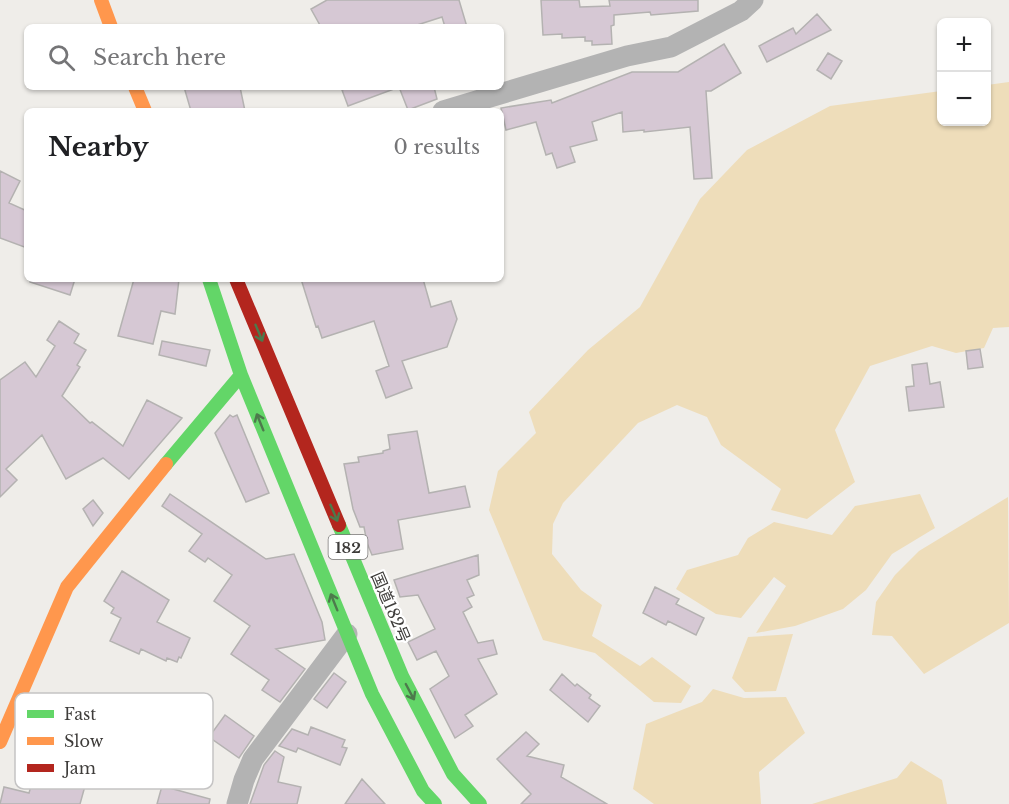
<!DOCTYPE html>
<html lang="en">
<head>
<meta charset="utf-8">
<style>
	:root { --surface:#fff; --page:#f6f6f6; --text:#202124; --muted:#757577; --line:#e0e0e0 }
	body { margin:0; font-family:"Libre Baskerville","Noto Sans JP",serif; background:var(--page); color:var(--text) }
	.controls { position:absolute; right:18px; top:18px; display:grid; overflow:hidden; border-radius:9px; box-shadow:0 2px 4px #0004 }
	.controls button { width:54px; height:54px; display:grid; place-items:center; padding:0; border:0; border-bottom:2px solid var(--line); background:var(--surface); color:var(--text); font:30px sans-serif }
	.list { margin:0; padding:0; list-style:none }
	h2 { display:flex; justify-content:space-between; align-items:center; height:78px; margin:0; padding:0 24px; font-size:26px }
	h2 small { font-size:20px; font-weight:400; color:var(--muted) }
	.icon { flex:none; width:33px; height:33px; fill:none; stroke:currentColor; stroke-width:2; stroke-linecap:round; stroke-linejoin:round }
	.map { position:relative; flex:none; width:1009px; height:804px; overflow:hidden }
	.search { position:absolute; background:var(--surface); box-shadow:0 2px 4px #0004; left:24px; top:24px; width:480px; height:66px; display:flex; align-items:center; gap:15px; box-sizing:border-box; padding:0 21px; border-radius:9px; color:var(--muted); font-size:22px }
	.panel { position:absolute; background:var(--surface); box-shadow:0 2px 4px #0004; left:24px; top:108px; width:480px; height:174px; border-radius:9px }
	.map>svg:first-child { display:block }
</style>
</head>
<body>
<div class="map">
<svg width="1009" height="804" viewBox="0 0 1009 804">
	<rect width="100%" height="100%" fill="#efede9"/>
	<!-- green -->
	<path fill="#eeddba" d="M1009,82V327L993,328L984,348L956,353L932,346L870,366L835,430L855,482L807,519L771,510L781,489L721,445L707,417L677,405L638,423L563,503L553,524L552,554L581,590L602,605L592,636L640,666L652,657L691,686L681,703L654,702L595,653L543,640L489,510L498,471L536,433L529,412L588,350L640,307L700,199L747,150L830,106L941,91L942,122H986L987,85Z
		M920,494L935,528L892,554L866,590L843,609L795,626L756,633L786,586L774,577L741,618L716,614L676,589L687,570L738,555L748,538L774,522L832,535L855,506Z
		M1008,497L1009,623L924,674L892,636L872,635L876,602L895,575L919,551Z
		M793,634L776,691L745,692L732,678L748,637Z
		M713,689L744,698L786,697L805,733L759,772L761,804H654L633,789L646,724L702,702Z
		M911,761L942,780L947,804H812L897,778Z"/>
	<!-- building -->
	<path fill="#d6c8d4" stroke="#b4b2b1" stroke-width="1.5" d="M327,0H459L467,27H445L442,17L411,27H321L311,9Z
		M541,0H579L580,7L610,6L609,0H698V11L651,15L650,12L614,15V25L611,26L612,44L592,45V41H585V37L562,38V34L543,35Z
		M817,14L831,30L767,62L759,46L793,28L796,34Z
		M724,44L741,73L711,91H706L712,178L694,179L690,127L644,132V130L623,132L622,112L592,122L597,140L570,147L575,162L557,168L552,153L546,155L536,122L506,130L501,108L551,100L552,103L632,72H678Z
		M828,53L842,61L831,79L817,70Z
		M184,87H240L245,111H191Z
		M350,87H394V89L348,106L342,90Z
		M399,87H434L437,99L408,110Z
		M0,171L20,181L9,203L27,211V248L0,238Z
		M30,279H75L70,295L30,282Z
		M134,279H179L175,314L161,311L153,344L118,336Z
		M301,279H423L431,307L451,301L457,319L447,347L402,361L412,388L386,398L376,371L389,366L374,321L322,338L318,326L316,327Z
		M59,321L79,334L74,343L86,350L77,365L80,367L62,396L90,423L92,422L123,446L147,400L182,418L129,479L103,458L66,479L42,435L6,469L17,480L0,497V380L25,362L36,377L55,346L47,340Z
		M162,341L210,350L206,366L159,355Z
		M980,349L983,367L968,369L966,351Z
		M927,363L930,384L940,382L944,407L909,411L906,387L914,386L912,365Z
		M230,415L233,417L237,415L269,493L246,502L215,433Z
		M417,431L429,493L465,486L470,507L398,520L403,549L372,555L367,543L364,527H360L353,509L344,464L359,462L358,457L383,453V451L390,449L388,435Z
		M170,494L266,559L294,554L322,622L325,640L276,649L305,669L280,702L262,690L269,680L231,654L250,626L214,601L232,575L208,558L205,562L189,551L202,534L162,506Z
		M93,500L103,513L93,526L83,509Z
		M478,555L479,575L467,580L474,595L467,598L472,607L463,612L478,643L493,640L497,654L478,659L497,694L465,715L473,726L455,738L430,689L449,676L436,651L417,660L408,642L435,629L418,595L400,597L394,580Z
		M122,571L169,600L157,622L190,638L181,658L179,657L177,662L167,658L166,661L141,649L139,654L110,641L121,618L111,613L114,608L104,601Z
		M655,587L679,599L676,604L704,618L696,635L668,621L666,625L643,613Z
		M334,673L346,682L327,708L314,699Z
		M562,674L575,686L577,684L591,695L589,698L600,706L588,722L550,690Z
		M225,715L254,736L239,758L209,737Z
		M311,727L345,740L342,747L347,748L340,765L298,748L296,752L279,746L292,729L308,735Z
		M526,732L539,744L527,756L564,765L561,777L607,804H521L531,794L497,759Z
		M275,751L284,757L278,782L301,787L297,804H250L264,765Z
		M53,758L90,768L80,804H0L4,787L29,793L37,765L39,766L41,761L51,764Z
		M362,779L385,804H345Z
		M162,786L210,799L209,804H157Z"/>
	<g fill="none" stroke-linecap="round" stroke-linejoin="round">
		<!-- street -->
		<path stroke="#b3b3b3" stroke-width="21" d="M443,111L627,56L671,47L741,11L753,0
			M237,804L244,780L253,759L347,634"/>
		<!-- fast -->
		<path stroke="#63d668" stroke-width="14" d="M209,279L241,375L372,694L423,791L435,804
			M166,464L241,375
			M339,525L402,676L453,774L480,804"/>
		<!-- slow -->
		<path stroke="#ff974d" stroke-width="14" d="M101,0L111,27
			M135,87L145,111
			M0,742L67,587L166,464"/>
		<!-- jam -->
		<path stroke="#b3261e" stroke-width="14" d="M236,279L339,525"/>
	</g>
	<!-- one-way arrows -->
	<defs><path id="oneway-shaft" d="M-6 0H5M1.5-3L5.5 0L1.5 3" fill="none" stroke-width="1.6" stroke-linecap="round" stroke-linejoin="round" transform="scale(1.5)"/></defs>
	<g stroke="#4d7a4c">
		<use href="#oneway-shaft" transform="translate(259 333) rotate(67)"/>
		<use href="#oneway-shaft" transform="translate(260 422) rotate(-112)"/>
		<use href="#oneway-shaft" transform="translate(334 513) rotate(67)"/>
		<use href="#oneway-shaft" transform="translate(334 602) rotate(-112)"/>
		<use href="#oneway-shaft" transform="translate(410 692) rotate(62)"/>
	</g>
	<g text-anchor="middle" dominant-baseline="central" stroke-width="4.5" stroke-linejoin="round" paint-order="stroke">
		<!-- shield labels -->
		<rect fill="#fff" stroke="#787675" stroke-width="1.5" x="328.5" y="535" width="39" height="24" rx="4.5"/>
		<g font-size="15" font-weight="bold" fill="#3e3c3a">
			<text x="348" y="547">182</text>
		</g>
		<!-- street labels -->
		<g font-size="16" fill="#3e3c3a" stroke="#fff">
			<text transform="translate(391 607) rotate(67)">国道182号</text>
		</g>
	</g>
	<!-- legend -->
	<rect x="15" y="693" width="198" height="96" rx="9" fill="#fff" stroke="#c5c4c4" stroke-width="1.5"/>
	<rect x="27" y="710" width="27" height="8" fill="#63d668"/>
	<rect x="27" y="737" width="27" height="8" fill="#ff974d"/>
	<rect x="27" y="764" width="27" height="8" fill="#b3261e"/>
	<g font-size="16" fill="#3e3c3a">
		<text x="64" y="720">Fast</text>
		<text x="64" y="747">Slow</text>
		<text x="64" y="774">Jam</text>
	</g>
</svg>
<div class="controls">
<button>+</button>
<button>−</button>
</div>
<div class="search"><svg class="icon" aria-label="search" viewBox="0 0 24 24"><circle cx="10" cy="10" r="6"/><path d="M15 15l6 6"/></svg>Search here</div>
<section class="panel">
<h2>Nearby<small>0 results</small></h2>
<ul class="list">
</ul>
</section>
</div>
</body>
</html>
